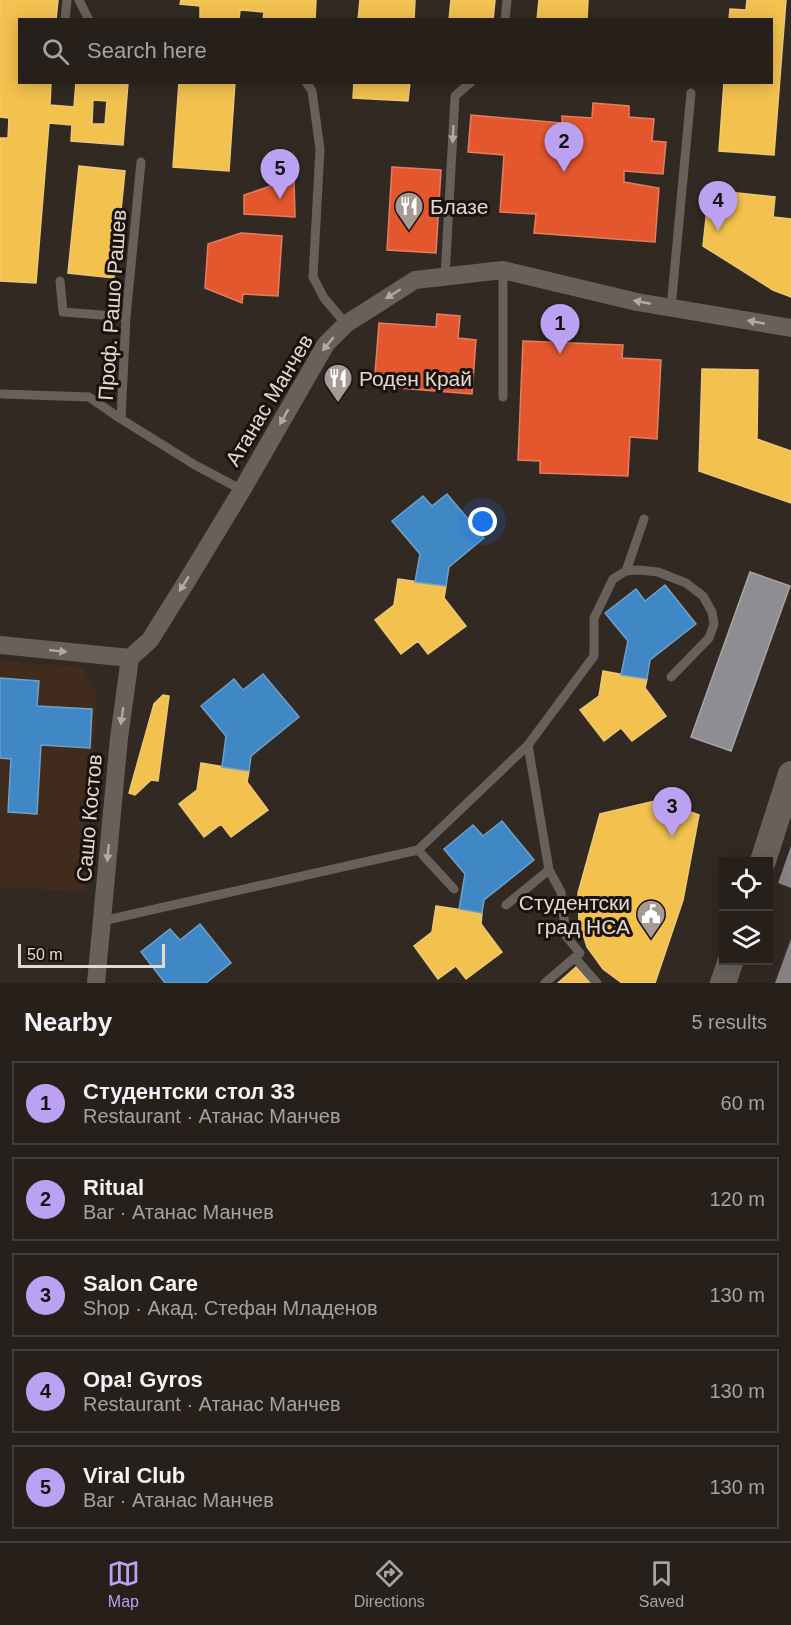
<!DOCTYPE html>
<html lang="en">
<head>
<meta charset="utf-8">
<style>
	:root { --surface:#261f1a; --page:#322c27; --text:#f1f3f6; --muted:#a4a2a2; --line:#423d39; --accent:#bca0f2 }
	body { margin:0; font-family:Helvetica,sans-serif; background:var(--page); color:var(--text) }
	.controls { position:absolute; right:18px; bottom:18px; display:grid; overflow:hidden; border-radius:0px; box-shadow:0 3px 15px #0003 }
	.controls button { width:54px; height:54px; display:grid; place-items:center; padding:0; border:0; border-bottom:2px solid var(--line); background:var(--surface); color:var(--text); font:30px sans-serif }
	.scale { position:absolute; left:18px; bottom:15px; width:147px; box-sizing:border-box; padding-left:6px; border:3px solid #e4d9d1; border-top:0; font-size:16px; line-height:21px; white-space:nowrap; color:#e4d9d1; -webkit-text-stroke:4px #1a130d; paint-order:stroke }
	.you { position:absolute; left:483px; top:522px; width:21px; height:21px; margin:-15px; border:4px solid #fff; border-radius:50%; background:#1a73e8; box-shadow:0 0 0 9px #1a73e833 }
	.badge { display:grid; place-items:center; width:39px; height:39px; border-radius:50%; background:var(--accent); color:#111; font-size:20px; font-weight:700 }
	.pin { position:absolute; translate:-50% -50px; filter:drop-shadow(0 2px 3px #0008) }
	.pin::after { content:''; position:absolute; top:32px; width:21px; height:18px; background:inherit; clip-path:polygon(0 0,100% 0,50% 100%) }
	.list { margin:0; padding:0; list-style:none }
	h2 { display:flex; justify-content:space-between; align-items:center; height:78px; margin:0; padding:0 24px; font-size:26px }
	h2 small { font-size:20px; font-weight:400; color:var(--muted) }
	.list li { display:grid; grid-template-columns:39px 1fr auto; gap:18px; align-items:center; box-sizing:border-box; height:84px; margin:0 12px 12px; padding:0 12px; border:2px solid var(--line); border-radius:0px }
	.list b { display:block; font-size:22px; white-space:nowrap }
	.list p { margin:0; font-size:20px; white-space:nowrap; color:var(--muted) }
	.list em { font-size:20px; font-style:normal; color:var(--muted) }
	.icon { flex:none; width:33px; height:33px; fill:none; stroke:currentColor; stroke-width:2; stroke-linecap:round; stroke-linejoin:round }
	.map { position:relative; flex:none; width:791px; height:983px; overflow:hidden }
	.search { position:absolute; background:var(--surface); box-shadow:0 3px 15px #0003; left:18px; right:18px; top:18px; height:66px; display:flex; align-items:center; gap:15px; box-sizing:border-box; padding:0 21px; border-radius:0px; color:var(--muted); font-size:22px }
	.sheet { height:558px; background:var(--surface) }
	nav { display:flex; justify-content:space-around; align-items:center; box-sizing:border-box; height:84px; border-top:2px solid var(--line); background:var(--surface); font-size:16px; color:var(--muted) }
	nav a { display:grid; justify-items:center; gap:3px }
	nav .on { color:var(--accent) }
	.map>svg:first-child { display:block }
</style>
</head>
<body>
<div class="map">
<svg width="791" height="983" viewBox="0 0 791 983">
	<rect width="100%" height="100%" fill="#322922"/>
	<!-- built -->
	<path fill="#402b1c" d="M0,661L82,667L97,694L86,892L0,887Z"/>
	<!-- homes -->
	<path fill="#f2c14e" stroke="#eec875" stroke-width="1.5" fill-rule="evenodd" d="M0,0H58L56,20H20V82H51L50,105L74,107L76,82L128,83L123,145L71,141L72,125L49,123L36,283L0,281V138H8L9,118L0,117ZM93,100L107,101L105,124H92Z
		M181,0H316L315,20H263L264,12L240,10L239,20H200V6L180,4Z
		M360,0H415L414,20H358Z
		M451,0H495L493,20H449Z
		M539,0H588L587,20H537Z
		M747,0H786L774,155L719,151L724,82H772V20H729L730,9L746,10Z
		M179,82H235L229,171L173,167Z
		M354,82H410L408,101L353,98Z
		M79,166L125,171L114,278L68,273Z
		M709,190L775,197L773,217L791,219V297L773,290L703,246Z
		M702,369L758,370L757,439L791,451V503L699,471Z
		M398,579L446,586L444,598L466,626L428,654L418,641L401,654L375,620L394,605Z
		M603,671L647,679L645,688L666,716L632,741L621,728L604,741L580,710L599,696Z
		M163,695L169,696L158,781L151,780L135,795L129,793L154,704Z
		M201,763L249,771L247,782L268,810L231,837L221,824L204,837L179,804L197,790Z
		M659,800L699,815L683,900L655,983H622L603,969L587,947L579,921L578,893L600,814Z
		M436,906L482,913L481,924L502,952L466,979L456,966L438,979L414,946L432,932Z
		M576,967L590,983H558Z"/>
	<!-- shops -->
	<path fill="#e4572e" stroke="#e47e5f" stroke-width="1.5" d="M593,103L629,106V117L654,119L652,141L666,142L663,174L624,171V182L659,188L655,242L534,233L536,214L500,212L504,155L468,152L471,115L562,123V116L592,118Z
		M392,167L441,170L436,253L387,250Z
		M294,178L295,217L244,214V195Z
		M241,233L282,236L278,296L243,294L242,303L205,288L208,244Z
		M437,314L460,316L458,338L476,340L472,394L374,386L379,323L436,327Z
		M523,341L623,345L622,358L661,360L657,439L630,437L628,476L540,473V461L518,460Z"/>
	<!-- schools -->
	<path fill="#3f88c5" stroke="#70a0c9" stroke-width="1.5" d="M447,494L484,538L449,567L446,586L415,582L420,554L392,521L423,496L432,506Z
		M665,585L696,624L650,660L647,679L621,675L628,641L605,613L636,589L645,601Z
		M263,674L299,717L251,756L249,771L222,767L226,736L201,706L234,679L243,690Z
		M0,678L39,681L37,706L92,709L90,748L41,745L37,814L8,812L11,759L0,758Z
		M502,821L534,860L484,900L482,913L459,909L465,874L444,849L473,825L483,836Z
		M200,924L231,963L206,983H165L141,952L170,929L180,940Z"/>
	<!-- industry -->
	<path fill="#8d8d92" stroke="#a7a4a5" stroke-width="1.5" d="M750,572L790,586L731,751L691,737Z"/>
	<!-- building -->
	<path fill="#868183" d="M791,846V888L778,883Z
		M791,939V983H775Z"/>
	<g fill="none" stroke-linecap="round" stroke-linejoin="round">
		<!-- lane -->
		<path stroke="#68605b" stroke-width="9" d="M79,0L89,20
			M65,20L67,0
			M505,20L507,0
			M306,82L312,91L320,149L313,277L324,298L346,324
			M141,162L126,317L121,419L195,465L242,490
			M445,277L455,96L471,82
			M60,281L63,312L126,317
			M671,308L691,93
			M2,394L89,397L121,419
			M503,397V270
			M626,571L644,519
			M418,850L454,889
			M506,905L549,870L528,745
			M102,921L418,850L528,745L594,656V618L613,579L626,571L639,570L658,572L686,583L703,596L712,612L714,624L709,638L671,677
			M575,958L597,983
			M545,983L580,953L566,936L561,892L549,870"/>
		<!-- street -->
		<path stroke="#68605b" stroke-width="18" d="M0,645L130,658L150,640L185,584L242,490L326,344L346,324L415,280L503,270L637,302L791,328
			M96,983L119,738L130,658"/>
		<!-- secondary -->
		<path stroke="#68605b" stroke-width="26" d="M763,861L791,774
			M723,983L731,960"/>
	</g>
	<!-- one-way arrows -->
	<defs><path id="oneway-solid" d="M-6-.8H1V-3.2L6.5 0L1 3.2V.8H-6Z" transform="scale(1.5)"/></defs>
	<g fill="#b2a9a2">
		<use href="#oneway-solid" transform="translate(453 134) rotate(93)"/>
		<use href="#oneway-solid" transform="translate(393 294) rotate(148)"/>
		<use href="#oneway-solid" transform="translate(642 302) rotate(-169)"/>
		<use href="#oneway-solid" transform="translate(756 322) rotate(-170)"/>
		<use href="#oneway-solid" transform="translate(328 344) rotate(129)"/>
		<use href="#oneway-solid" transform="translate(284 417) rotate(119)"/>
		<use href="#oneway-solid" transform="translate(184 584) rotate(122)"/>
		<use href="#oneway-solid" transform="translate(58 651) rotate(6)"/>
		<use href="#oneway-solid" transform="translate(122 716) rotate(98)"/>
		<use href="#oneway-solid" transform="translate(108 853) rotate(95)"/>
	</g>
	<!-- icons -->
	<defs>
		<g id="restaurant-pin" transform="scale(1.5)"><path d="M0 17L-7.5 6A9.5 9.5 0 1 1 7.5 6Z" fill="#a69b94" stroke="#1a130d"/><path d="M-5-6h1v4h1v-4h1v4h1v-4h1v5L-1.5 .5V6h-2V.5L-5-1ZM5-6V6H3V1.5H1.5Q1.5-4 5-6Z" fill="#fff"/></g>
		<g id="civic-pin" transform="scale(1.5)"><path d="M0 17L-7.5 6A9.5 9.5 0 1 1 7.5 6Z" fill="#a69b94" stroke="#1a130d"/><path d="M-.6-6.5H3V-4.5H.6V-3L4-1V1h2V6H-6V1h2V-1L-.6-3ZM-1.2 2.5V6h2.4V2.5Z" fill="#fff"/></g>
	</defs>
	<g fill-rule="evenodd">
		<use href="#restaurant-pin" x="409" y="206"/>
		<use href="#restaurant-pin" x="338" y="378"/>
		<use href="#civic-pin" x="651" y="914"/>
	</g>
	<g text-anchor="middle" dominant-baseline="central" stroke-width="6" stroke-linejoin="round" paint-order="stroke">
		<!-- poi labels -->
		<g font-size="21" fill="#e4d9d1" stroke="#1a130d" text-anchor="start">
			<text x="430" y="206">Блазе</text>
			<text x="359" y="378">Роден Край</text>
			<text x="630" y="902" text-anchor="end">Студентски<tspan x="630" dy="24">град НСА</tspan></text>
		</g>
		<!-- street labels -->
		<g font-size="21" fill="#e4d9d1" stroke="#1a130d">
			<text transform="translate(112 305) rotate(-86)">Проф. Рашо Рашев</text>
			<text transform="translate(269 400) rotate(-59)">Атанас Манчев</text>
			<text transform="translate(89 818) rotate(-85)">Сашо Костов</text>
		</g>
	</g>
</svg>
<div class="controls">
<button><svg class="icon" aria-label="locate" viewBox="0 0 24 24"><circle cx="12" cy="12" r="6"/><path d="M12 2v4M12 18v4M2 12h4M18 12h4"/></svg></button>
<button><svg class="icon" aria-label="layers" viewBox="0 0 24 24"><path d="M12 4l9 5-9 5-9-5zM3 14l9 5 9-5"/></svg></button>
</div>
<div class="scale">50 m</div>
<div class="you"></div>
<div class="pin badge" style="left:560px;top:354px">1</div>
<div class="pin badge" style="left:564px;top:172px">2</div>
<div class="pin badge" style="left:672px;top:837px">3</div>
<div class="pin badge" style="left:718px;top:231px">4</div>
<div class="pin badge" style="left:280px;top:199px">5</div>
<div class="search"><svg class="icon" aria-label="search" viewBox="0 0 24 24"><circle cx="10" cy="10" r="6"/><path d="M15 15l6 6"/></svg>Search here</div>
</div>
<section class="sheet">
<h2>Nearby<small>5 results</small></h2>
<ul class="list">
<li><span class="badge">1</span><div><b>Студентски стол 33</b><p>Restaurant · Атанас Манчев</p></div><em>60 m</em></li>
<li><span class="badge">2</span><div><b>Ritual</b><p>Bar · Атанас Манчев</p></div><em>120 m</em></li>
<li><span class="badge">3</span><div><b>Salon Care</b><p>Shop · Акад. Стефан Младенов</p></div><em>130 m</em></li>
<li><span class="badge">4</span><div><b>Opa! Gyros</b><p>Restaurant · Атанас Манчев</p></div><em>130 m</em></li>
<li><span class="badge">5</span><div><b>Viral Club</b><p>Bar · Атанас Манчев</p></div><em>130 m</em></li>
</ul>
</section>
<nav>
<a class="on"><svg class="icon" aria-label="map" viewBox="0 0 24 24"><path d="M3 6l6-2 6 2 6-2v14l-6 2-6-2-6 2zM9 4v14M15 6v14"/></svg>Map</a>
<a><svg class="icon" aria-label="directions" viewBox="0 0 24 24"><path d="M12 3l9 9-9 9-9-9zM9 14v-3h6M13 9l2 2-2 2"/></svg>Directions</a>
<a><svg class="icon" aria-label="saved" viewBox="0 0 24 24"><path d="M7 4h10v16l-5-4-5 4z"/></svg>Saved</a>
</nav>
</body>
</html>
